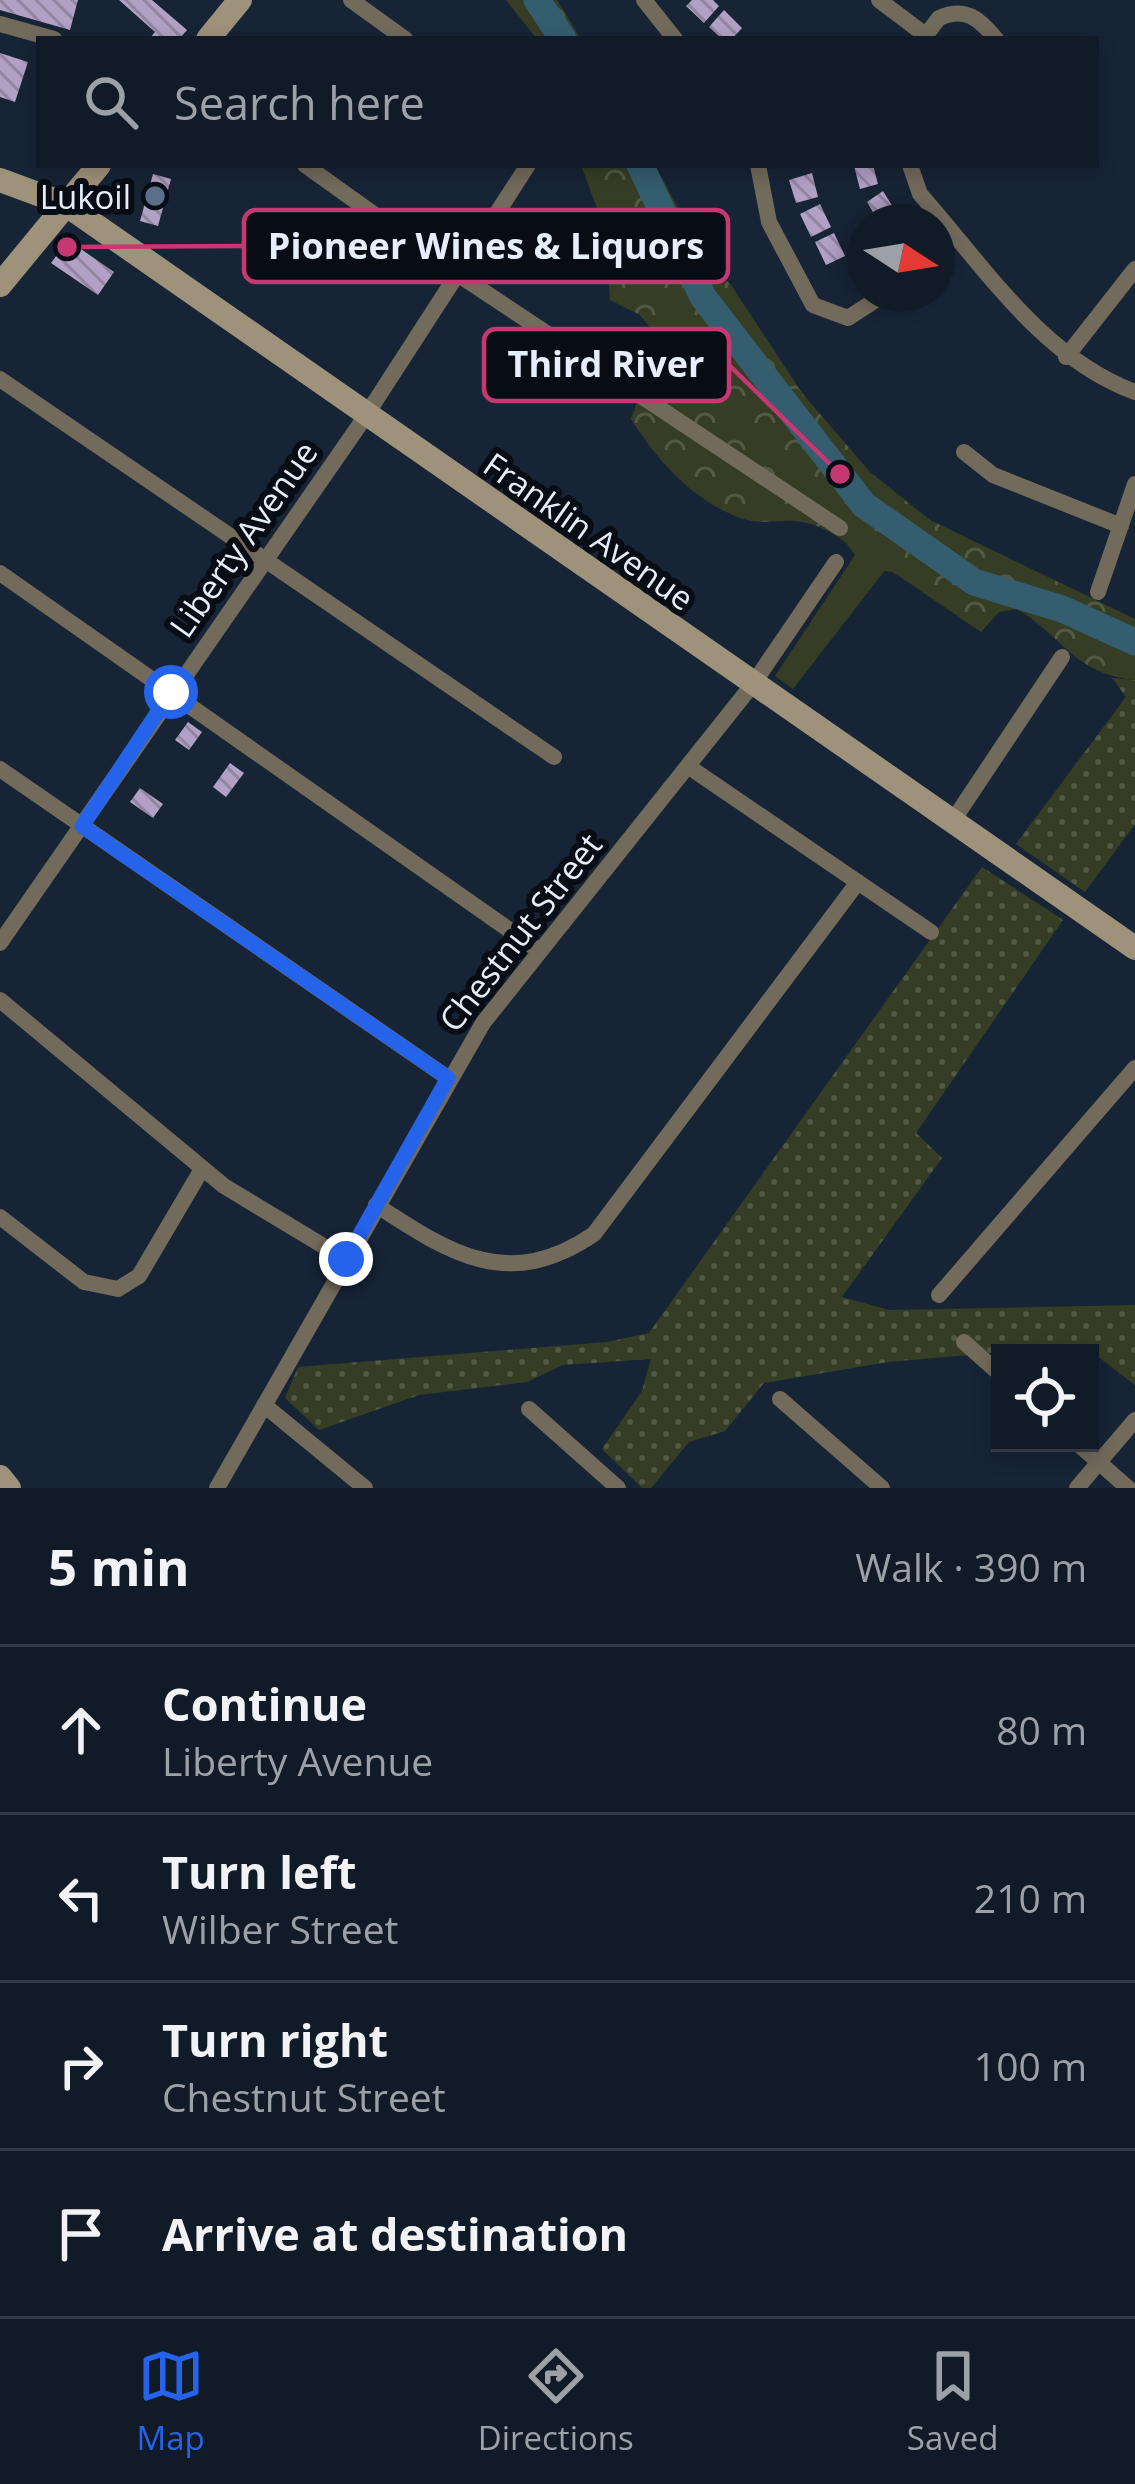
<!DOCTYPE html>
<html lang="en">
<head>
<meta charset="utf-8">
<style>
	:root { --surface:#111b28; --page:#1e2834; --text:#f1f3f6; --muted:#9ca1a8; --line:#303945; --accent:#2563eb }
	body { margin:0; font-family:"Open Sans",sans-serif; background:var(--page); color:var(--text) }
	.controls { position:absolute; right:36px; bottom:36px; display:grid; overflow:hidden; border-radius:0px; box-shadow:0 6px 18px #0003 }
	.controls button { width:108px; height:108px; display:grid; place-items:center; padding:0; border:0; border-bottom:3px solid var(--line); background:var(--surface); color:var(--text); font:60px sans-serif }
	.compass { position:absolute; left:847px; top:204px; width:108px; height:108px; border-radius:50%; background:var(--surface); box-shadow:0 6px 18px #0003; rotate:102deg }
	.stop { position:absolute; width:36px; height:36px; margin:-27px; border:9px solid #2563eb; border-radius:50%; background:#fff }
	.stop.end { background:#2563eb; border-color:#fff; box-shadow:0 3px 12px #0008 }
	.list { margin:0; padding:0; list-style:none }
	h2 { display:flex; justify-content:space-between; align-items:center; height:156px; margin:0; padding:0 48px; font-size:51px }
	h2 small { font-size:39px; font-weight:400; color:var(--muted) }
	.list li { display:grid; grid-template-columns:78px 1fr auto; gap:36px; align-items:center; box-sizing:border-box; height:168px; padding:0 48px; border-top:3px solid var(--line) }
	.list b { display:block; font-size:45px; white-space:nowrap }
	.list p { margin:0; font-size:39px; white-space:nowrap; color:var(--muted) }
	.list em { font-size:39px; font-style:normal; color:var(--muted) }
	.icon { flex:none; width:66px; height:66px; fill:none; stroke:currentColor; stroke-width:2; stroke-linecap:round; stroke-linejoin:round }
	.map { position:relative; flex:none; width:1135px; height:1488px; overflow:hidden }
	.search { position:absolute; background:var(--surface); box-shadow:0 6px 18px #0003; left:36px; right:36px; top:36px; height:132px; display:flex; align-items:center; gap:30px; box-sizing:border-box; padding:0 42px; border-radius:0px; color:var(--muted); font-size:45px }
	.sheet { height:828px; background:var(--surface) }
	nav { display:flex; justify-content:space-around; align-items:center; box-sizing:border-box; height:168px; border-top:3px solid var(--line); background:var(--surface); font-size:33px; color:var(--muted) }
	nav a { display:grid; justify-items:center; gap:6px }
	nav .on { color:var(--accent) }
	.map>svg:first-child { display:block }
</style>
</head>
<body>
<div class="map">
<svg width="1135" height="1488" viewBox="0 0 1135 1488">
	<defs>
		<pattern id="grass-dots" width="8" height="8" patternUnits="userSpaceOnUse" patternTransform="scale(3)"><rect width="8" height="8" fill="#353e25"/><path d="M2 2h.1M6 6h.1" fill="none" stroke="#525a46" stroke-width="1.8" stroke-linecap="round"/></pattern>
		<pattern id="forest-crowns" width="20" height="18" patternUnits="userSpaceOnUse" patternTransform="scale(3)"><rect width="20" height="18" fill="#353e25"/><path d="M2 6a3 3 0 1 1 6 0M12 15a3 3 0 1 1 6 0" fill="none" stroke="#525a46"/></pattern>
		<pattern id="building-back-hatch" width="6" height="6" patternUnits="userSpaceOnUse" patternTransform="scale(3)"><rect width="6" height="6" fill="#b3a0c5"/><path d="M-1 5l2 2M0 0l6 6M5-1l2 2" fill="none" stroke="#9285a0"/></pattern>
	</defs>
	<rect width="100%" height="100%" fill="#172436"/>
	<!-- grass -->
	<path fill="url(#grass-dots)" d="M1112,678L1135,680V824L1085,892L1016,844L1126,697Z
		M982,867L1063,920L916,1133L942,1158L842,1297L889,1310L1135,1305V1385L1083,1345L888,1362L764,1383L725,1431L689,1442L651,1488H642L602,1449L642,1391L651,1359L563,1365L527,1382L419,1395L319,1430L285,1398L298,1367L607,1342L649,1333Z"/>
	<!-- forest -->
	<path fill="url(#forest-crowns)" d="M506,0H557L581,39H537Z
		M581,165H655L707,262L731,285L802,393L870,472L930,520L1135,619V680C1074,674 1064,637 1017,609L999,612L981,632L893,572L872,569C854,546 827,524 795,521C775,520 761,525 740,518C692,500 657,460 631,419L659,339L640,315L610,300L605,230Z"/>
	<!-- park -->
	<path fill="#353e25" d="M859,525L899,552L793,689L775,676L855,555L844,540Z"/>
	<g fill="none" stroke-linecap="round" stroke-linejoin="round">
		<!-- river -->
		<path stroke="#345d70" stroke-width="27" d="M537,0L563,39
			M640,165L703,297L864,505L974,582L1062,609L1135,642"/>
	</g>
	<!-- building -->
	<path fill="url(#building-back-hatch)" d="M0,0H78L70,30L0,10Z
		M119,0H152L187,30L179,39H149L155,32Z
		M692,0H713L719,6L704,23L686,6Z
		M724,10L742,28L732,39H722L709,27Z
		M0,53L28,62L15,102L0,97Z
		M873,165L878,184L860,189L854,166Z
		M812,173L818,197L796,203L789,180Z
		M153,174L171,179L158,226L140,221Z
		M883,191L896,212L879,222L867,202Z
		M820,204L831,227L811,237L800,214Z
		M834,233L845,256L826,265L815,242Z
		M68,240L114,272L98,295L51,263Z
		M188,722L202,732L189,750L175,740Z
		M230,763L244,773L226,797L213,787Z
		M140,788L163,804L153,818L130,802Z"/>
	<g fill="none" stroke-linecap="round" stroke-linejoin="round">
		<!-- street -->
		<path stroke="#726a5b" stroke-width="16" d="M351,0L405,39
			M644,0L675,39
			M879,0L924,34
			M0,24L54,39
			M923,39L939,18C965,6 980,19 996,39
			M305,165L459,275L840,528
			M758,165L769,222L813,305L848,318L885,294
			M910,165L920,194C984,266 1041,357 1135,392
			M1066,357L1135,269
			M0,379L554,757
			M964,452L993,475L1121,526
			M0,573L538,950
			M1098,592L1135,484
			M689,767L931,932
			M0,769L448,1078
			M952,822L1062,657
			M0,943L365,417L528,165
			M0,1000L224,1186L345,1259
			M376,1205C451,1254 509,1292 594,1234L858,882
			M0,1217L84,1282L118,1289L139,1276L202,1169
			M939,1295L1135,1068
			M964,1342L1000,1374
			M780,1399L882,1488
			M264,1405L365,1488
			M529,1409L618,1488
			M1077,1443L1128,1488
			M217,1488L483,1023L753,684L836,562
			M1077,1488L1135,1420"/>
		<!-- secondary -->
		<path stroke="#9f927a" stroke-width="24" d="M208,39L240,0
			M0,180L65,204L1135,948
			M0,285L99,165
			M0,1477L9,1488"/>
	</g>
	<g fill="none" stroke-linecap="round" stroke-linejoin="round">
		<!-- route -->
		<path stroke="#2563eb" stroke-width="15" d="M171,692L82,826L448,1078L346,1259"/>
	</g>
	<!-- markers -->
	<circle fill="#5c6f8a" stroke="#080d15" stroke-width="4.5" cx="155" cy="196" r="12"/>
	<g text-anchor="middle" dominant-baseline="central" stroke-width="12" stroke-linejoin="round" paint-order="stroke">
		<!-- poi labels -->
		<g font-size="33" fill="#e5eefa" stroke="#080d15" text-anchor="end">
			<text x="131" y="196">Lukoil</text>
		</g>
		<!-- street labels -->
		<g font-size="33" fill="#e5eefa" stroke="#080d15">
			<text transform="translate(589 531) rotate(35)">Franklin Avenue</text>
			<text transform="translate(243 539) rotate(-55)">Liberty Avenue</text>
			<text transform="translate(520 932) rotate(-52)">Chestnut Street</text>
		</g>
	</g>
	<!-- callouts -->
	<path fill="none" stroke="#c73873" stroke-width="4.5" d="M67 247L244 246M840 474L729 365"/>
	<g fill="#c73873" stroke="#080d15" stroke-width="4.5">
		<circle cx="67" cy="247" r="12"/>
		<circle cx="840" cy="474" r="12"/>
	</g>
	<g fill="#080d15" stroke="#c73873" stroke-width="4.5">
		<rect x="244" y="210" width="484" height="72" rx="12"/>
		<rect x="484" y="329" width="245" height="72" rx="12"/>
	</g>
	<g font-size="36" text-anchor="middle" font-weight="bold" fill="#e5eefa">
		<text x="486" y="259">Pioneer Wines &amp; Liquors</text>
		<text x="606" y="377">Third River</text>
	</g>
</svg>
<div class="controls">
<button><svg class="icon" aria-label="locate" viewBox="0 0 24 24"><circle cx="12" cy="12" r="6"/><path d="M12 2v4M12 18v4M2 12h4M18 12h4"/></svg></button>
</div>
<svg class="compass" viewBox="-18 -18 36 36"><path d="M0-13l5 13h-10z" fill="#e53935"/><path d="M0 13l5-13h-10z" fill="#9ca1a8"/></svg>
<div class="stop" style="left:171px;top:692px"></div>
<div class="stop end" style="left:346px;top:1259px"></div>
<div class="search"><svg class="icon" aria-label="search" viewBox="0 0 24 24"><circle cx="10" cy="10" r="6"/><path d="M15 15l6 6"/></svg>Search here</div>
</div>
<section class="sheet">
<h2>5 min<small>Walk · 390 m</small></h2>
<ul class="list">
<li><svg class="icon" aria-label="ahead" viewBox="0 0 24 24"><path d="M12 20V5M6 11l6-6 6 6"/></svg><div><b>Continue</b><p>Liberty Avenue</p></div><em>80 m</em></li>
<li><svg class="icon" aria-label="left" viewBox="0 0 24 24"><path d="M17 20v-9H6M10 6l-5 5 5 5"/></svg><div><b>Turn left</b><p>Wilber Street</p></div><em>210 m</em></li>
<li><svg class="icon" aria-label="right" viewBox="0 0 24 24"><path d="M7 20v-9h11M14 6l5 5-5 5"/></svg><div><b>Turn right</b><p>Chestnut Street</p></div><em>100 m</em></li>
<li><svg class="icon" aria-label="arrive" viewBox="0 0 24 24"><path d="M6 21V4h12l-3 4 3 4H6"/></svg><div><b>Arrive at destination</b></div></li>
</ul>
</section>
<nav>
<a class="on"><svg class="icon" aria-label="map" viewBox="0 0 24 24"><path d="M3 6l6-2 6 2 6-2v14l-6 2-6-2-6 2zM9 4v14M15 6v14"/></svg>Map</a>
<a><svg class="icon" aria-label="directions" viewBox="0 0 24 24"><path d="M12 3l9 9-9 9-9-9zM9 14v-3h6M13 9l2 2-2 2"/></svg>Directions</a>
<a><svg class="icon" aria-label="saved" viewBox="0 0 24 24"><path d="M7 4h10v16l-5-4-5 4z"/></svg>Saved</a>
</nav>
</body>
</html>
